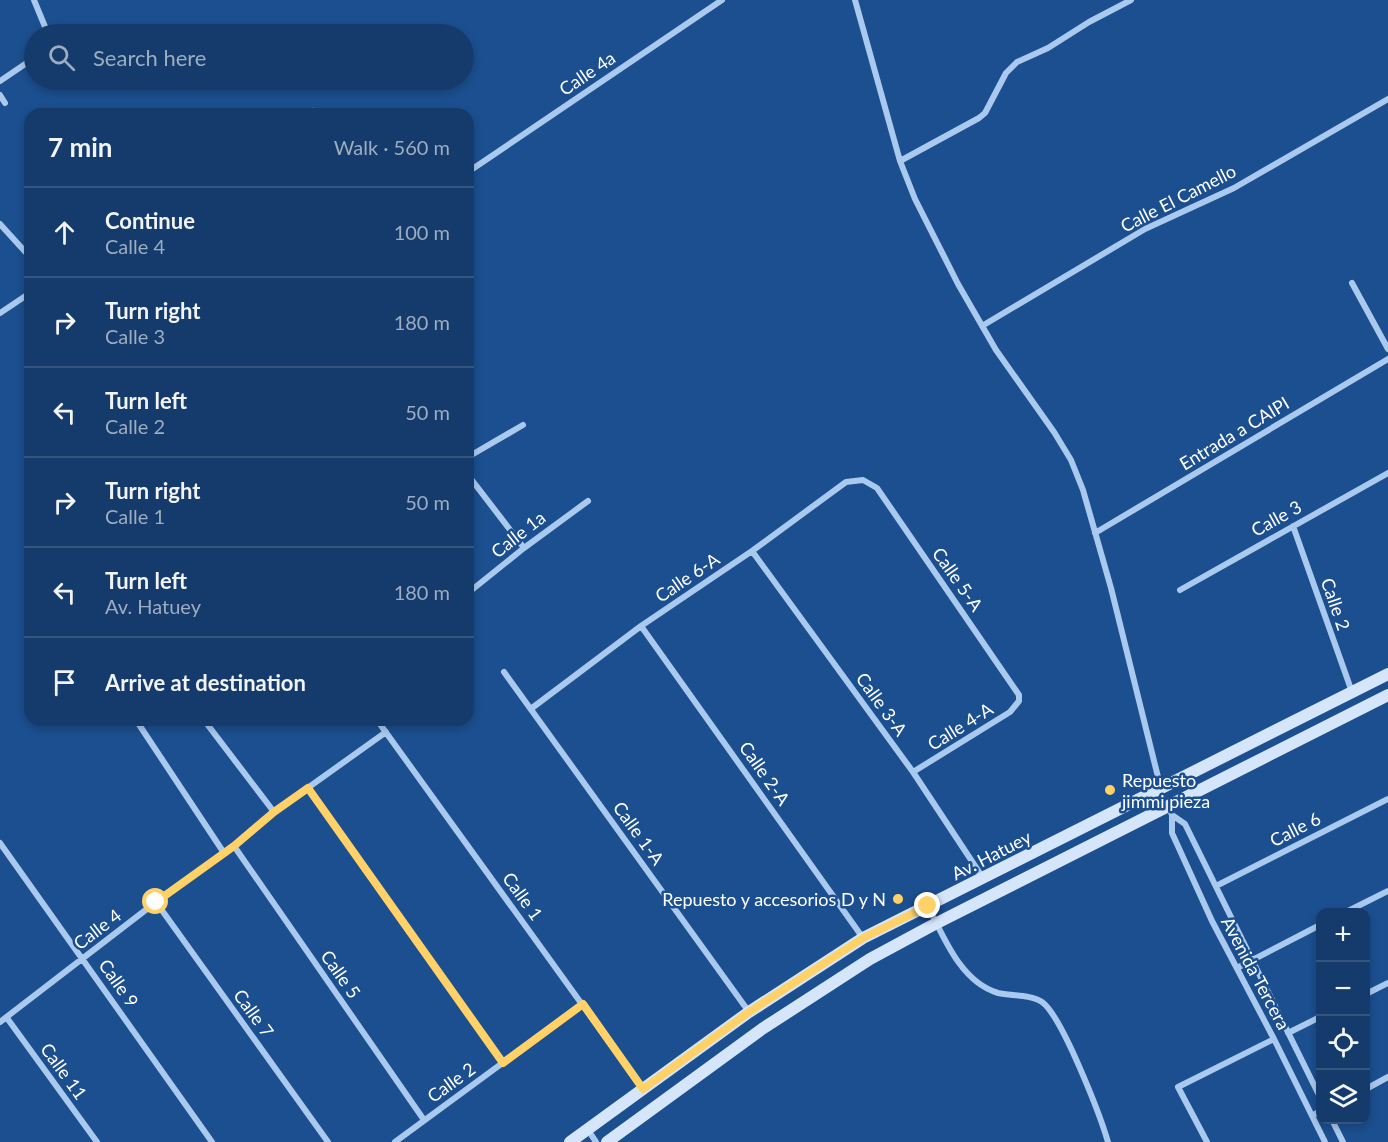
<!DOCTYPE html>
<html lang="en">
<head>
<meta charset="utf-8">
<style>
	:root { --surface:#143b6b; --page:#1d4271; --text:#f1f3f6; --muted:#9dadc1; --line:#33557e }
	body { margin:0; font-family:Lato,sans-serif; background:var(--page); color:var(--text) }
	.controls { position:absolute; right:18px; bottom:18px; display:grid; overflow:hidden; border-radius:12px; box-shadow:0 3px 9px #0003 }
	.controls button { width:54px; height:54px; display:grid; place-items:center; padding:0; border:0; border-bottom:2px solid var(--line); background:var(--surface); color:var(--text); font:30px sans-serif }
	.stop { position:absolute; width:18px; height:18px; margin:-14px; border:4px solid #ffd166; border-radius:50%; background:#fff }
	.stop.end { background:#ffd166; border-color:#fff; box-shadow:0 2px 6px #0008 }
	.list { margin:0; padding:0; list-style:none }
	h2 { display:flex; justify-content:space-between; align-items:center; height:78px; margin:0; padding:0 24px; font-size:26px }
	h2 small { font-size:20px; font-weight:400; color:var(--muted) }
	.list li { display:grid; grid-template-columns:39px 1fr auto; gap:18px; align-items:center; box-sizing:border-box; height:90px; padding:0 24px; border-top:2px solid var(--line) }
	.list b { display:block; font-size:22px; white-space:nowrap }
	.list p { margin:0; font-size:20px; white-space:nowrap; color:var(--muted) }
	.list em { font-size:20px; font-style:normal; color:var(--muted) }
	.icon { flex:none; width:33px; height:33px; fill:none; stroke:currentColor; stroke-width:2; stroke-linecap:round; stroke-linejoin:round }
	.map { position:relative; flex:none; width:1388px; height:1142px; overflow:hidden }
	.search { position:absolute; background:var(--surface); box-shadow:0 3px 9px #0003; left:24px; top:24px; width:450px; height:66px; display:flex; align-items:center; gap:15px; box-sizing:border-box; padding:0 21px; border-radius:33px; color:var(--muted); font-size:22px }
	.panel { position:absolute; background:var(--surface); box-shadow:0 3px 9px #0003; left:24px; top:108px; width:450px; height:618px; border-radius:18px }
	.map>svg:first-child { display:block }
</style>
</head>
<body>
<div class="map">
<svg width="1388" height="1142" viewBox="0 0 1388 1142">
	<rect width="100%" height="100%" fill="#1b4f8f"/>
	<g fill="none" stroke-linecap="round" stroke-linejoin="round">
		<!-- minor -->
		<path stroke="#a9c9ee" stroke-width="6" d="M34,0L48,34
			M855,0L900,161L915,199L958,284L996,350L1054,432L1071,460L1083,490L1111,588L1161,789
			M69,34L75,31
			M0,81L34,58
			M0,95L5,103
			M310,114L313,111
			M900,161L979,118L985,113L1006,73L1017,62L1048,48L1089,22L1131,0
			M468,172L722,0
			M0,224L30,257
			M1352,283L1388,349
			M0,313L30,293
			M982,326L1145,229L1234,188L1388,99
			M468,457L523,425
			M468,475L524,548
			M1293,526L1352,692
			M1095,533L1388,359
			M752,551L913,772L983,878
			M1180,590L1388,473
			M468,593L524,548L588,501
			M641,626L863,938
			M504,672L749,1012
			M532,708L641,626L752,551L846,482L863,480L877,488L1019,695V701L1010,712L913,772
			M136,720L224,853
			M204,720L274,812
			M377,720L643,1089
			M308,788L503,1063
			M1169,807L1172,815V833L1212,921L1274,1039L1325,1142
			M1172,815L1185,824L1320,1097
			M0,843L212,1142
			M234,846L424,1120
			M1216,886L1388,799
			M156,902L328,1142
			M928,906C944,938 961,982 998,993C1011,996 1030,994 1042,1002C1062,1016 1100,1115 1108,1142
			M1346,912L1388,891
			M1237,968L1320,925
			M1366,994L1388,983
			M7,1018L97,1142
			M0,1022L156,902L234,846L274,812L386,732
			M1288,1033L1320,1017
			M1366,1089L1388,1077
			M1312,1116L1320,1111
			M1332,1120L1343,1142
			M588,1130L596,1142
			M395,1142L583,1004
			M1207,1142L1178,1087L1274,1039"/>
		<!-- secondary -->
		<path stroke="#d6e6fa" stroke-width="12" d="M570,1142L749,1012L863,938L1388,674
			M607,1142L762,1029L870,959L933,925L1388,695"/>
	</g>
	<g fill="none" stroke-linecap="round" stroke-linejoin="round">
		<!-- route -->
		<path stroke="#ffd166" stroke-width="8" d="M156,902L234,846L274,812L308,788L503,1063L583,1004L643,1089L749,1012L863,938L928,906"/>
	</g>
	<!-- markers -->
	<g fill="#ffd166" stroke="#1b4f8f" stroke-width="2">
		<circle cx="1110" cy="790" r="6"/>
		<circle cx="898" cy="899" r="6"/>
	</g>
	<g text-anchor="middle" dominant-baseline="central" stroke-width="5" stroke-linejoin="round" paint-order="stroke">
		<!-- street labels -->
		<g font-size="18" fill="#fff" stroke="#1b4f8f">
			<text transform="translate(587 73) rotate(-34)">Calle 4a</text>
			<text transform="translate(1178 198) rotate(-27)">Calle El Camello</text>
			<text transform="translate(1234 433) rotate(-31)">Entrada a CAIPI</text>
			<text transform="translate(1276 518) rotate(-29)">Calle 3</text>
			<text transform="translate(518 534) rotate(-38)">Calle 1a</text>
			<text transform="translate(687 577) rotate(-34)">Calle 6-A</text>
			<text transform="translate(958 579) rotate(55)">Calle 5-A</text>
			<text transform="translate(1336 604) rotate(71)">Calle 2</text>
			<text transform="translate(882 704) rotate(54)">Calle 3-A</text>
			<text transform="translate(960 726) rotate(-32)">Calle 4-A</text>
			<text transform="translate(765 773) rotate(55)">Calle 2-A</text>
			<text transform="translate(1295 829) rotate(-27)">Calle 6</text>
			<text transform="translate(639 833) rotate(54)">Calle 1-A</text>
			<text transform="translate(991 855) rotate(-27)">Av. Hatuey</text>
			<text transform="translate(523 896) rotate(54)">Calle 1</text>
			<text transform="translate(97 929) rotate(-37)">Calle 4</text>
			<text transform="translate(1256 973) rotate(62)">Avenida Tercera</text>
			<text transform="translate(341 974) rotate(55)">Calle 5</text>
			<text transform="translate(119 983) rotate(55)">Calle 9</text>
			<text transform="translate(254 1013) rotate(54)">Calle 7</text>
			<text transform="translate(64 1071) rotate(54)">Calle 11</text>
			<text transform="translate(451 1082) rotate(-36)">Calle 2</text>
		</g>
		<!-- poi labels -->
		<g font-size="18" fill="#fff" stroke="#1b4f8f" text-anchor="start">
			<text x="1122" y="780">Repuesto<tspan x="1122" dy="21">jimmi pieza</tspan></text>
			<text x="886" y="899" text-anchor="end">Repuesto y accesorios D y N</text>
		</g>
	</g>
</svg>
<div class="controls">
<button>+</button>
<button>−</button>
<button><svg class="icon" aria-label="locate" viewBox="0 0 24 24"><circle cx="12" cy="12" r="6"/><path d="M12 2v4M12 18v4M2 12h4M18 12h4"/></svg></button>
<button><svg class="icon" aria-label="layers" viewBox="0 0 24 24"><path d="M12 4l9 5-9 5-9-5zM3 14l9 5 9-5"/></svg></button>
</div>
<div class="stop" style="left:156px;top:902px"></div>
<div class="stop end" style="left:928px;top:906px"></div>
<div class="search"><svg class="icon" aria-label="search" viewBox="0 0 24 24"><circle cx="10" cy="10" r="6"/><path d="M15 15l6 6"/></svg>Search here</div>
<section class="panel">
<h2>7 min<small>Walk · 560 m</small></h2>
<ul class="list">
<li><svg class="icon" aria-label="ahead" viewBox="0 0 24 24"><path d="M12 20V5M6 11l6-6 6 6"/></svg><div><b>Continue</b><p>Calle 4</p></div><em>100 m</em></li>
<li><svg class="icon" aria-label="right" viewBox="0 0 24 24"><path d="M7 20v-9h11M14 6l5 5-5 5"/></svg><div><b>Turn right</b><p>Calle 3</p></div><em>180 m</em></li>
<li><svg class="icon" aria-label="left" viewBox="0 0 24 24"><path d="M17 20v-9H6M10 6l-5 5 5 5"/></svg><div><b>Turn left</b><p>Calle 2</p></div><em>50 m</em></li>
<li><svg class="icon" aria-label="right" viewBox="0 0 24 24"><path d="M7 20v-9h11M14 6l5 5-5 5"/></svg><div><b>Turn right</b><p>Calle 1</p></div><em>50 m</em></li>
<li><svg class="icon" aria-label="left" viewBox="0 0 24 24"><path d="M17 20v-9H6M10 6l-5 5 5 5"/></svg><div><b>Turn left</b><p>Av. Hatuey</p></div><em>180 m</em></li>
<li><svg class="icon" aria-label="arrive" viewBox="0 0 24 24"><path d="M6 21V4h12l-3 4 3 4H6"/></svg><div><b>Arrive at destination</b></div></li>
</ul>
</section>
</div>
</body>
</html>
